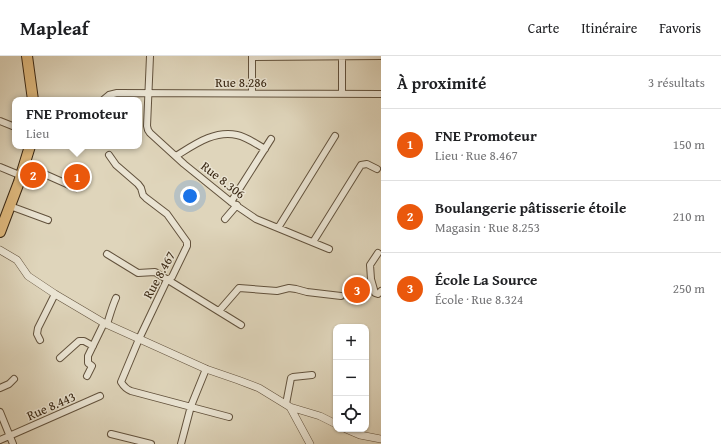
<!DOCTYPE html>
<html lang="fr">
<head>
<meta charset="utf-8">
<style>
	:root { --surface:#fff; --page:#f2f2f2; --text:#202124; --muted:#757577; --line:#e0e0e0; --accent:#ea580c }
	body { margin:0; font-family:"Gentium Book Plus",serif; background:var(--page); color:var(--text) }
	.controls { position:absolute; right:12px; bottom:12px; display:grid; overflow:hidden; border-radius:8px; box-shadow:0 1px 3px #0004 }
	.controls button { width:36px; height:36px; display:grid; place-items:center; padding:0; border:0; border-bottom:1px solid var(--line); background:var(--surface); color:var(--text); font:20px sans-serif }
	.you { position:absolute; left:190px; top:140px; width:14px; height:14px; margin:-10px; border:3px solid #fff; border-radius:50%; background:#1a73e8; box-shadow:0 0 0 6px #1a73e833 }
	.badge { display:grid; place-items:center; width:26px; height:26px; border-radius:50%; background:var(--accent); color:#fff; font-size:13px; font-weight:700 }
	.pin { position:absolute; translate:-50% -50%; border:2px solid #fff; box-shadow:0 1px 4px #0006 }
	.popup { position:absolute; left:12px; top:41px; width:130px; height:52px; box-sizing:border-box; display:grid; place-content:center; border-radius:8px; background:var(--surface); filter:drop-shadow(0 1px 3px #0005); font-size:13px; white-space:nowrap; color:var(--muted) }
	.popup b { font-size:15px; color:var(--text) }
	.popup::after { content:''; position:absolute; left:50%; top:100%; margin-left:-8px; border:8px solid transparent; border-top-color:var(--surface) }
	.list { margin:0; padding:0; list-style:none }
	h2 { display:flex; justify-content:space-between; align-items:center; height:52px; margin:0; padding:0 16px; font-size:17px }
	h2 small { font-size:13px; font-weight:400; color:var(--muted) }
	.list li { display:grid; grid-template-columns:26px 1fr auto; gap:12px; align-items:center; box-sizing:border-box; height:72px; padding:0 16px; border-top:1px solid var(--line) }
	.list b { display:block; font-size:15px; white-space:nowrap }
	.list p { margin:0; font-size:13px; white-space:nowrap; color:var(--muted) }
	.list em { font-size:13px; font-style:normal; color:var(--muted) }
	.icon { flex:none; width:22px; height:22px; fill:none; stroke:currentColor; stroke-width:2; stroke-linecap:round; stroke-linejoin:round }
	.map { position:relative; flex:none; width:381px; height:388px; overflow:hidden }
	header { display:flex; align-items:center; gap:24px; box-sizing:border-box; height:56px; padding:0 20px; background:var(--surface); border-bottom:1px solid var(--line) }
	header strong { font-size:19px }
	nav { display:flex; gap:22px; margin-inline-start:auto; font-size:14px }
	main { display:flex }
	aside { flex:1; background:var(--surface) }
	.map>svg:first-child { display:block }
</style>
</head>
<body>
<header>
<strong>Mapleaf</strong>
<nav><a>Carte</a><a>Itinéraire</a><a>Favoris</a></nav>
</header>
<main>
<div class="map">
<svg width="381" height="388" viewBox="0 0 381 388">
	<rect width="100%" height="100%" fill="#dfd5bb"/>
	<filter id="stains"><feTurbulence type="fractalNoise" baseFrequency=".005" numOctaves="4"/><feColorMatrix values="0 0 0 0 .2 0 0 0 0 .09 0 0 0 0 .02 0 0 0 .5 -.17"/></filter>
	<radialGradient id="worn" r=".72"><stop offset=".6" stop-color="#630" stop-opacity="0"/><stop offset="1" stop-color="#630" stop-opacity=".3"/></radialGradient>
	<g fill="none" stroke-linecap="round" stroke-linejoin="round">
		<!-- minor casing -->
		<g stroke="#62523d" stroke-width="8">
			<path id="minor" d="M150,0L147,70L148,74L150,77L184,108L231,146L256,163L329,193
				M252,1L381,0
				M342,1V38
				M252,37V0
				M103,44L109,39L117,37L381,38
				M0,65L15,71
				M109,99L116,109L138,128L141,132L143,139L146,142L167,158L187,186V190L172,221L167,224L139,283L121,326C124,331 126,333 131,335L229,361
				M176,100C194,89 214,74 237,79C247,81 256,88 265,93
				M24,109L76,132
				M0,111L17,118
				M231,146L271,83
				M10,150L48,164
				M225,163L237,149
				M278,172L335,80
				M313,186L361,109L367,108L377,113
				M378,197L370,209L371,223L375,237L378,238L381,235
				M107,198L138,217L155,216L241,269
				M219,255L239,232L277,235L289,232L296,233L307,236L341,240
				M107,268C110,259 112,251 116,242
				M40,284L37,278L38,272L55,238
				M60,302L79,285H84L93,290
				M87,320L92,310L88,307V300L104,267
				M0,332L9,328L14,323
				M286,348L291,322L293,321L312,319
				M0,356L13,388
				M111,378L151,388
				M0,384L100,340
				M181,388L191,350L206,313"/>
		</g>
		<!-- tertiary casing -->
		<g stroke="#62523d" stroke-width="8">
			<path id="tertiary" d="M0,194L17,204L28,220L55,238L104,267L206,313L238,324L259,332L290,351L320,360L336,368
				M290,351L310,388
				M346,373L360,379L381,383"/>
		</g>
		<!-- trunk casing -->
		<g stroke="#392713" stroke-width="12">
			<path id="trunk" d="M27,0L33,44
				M0,176L19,126L30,90"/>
		</g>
		<!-- minor -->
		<use href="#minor" stroke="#eae4d3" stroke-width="6"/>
		<!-- tertiary -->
		<use href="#tertiary" stroke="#eae4d3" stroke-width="7"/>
		<!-- trunk -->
		<use href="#trunk" stroke="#e0ba7e" stroke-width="10"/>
	</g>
	<g text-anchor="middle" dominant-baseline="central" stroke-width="3" stroke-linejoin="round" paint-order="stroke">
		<!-- street labels -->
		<g font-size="13" fill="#392713" stroke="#eae4d3">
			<text x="241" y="26">Rue 8.286</text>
			<text transform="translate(223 124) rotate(38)">Rue 8.306</text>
			<text transform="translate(159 219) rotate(-61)">Rue 8.467</text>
			<text transform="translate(51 350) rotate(-24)">Rue 8.443</text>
		</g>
	</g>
	<rect width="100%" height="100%" filter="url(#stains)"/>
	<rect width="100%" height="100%" fill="url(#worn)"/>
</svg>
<div class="controls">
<button>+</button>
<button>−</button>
<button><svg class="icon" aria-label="locate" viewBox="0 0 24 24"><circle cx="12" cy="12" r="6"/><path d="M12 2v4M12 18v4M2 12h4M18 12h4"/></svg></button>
</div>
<div class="you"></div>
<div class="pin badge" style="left:77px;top:121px">1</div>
<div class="popup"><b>FNE Promoteur</b>Lieu</div>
<div class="pin badge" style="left:33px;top:119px">2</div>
<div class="pin badge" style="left:357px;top:234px">3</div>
</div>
<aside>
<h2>À proximité<small>3 résultats</small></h2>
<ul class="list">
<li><span class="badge">1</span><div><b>FNE Promoteur</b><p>Lieu · Rue 8.467</p></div><em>150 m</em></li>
<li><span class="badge">2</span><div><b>Boulangerie pâtisserie étoile</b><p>Magasin · Rue 8.253</p></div><em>210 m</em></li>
<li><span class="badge">3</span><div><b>École La Source</b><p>École · Rue 8.324</p></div><em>250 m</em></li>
</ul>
</aside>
</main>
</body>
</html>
